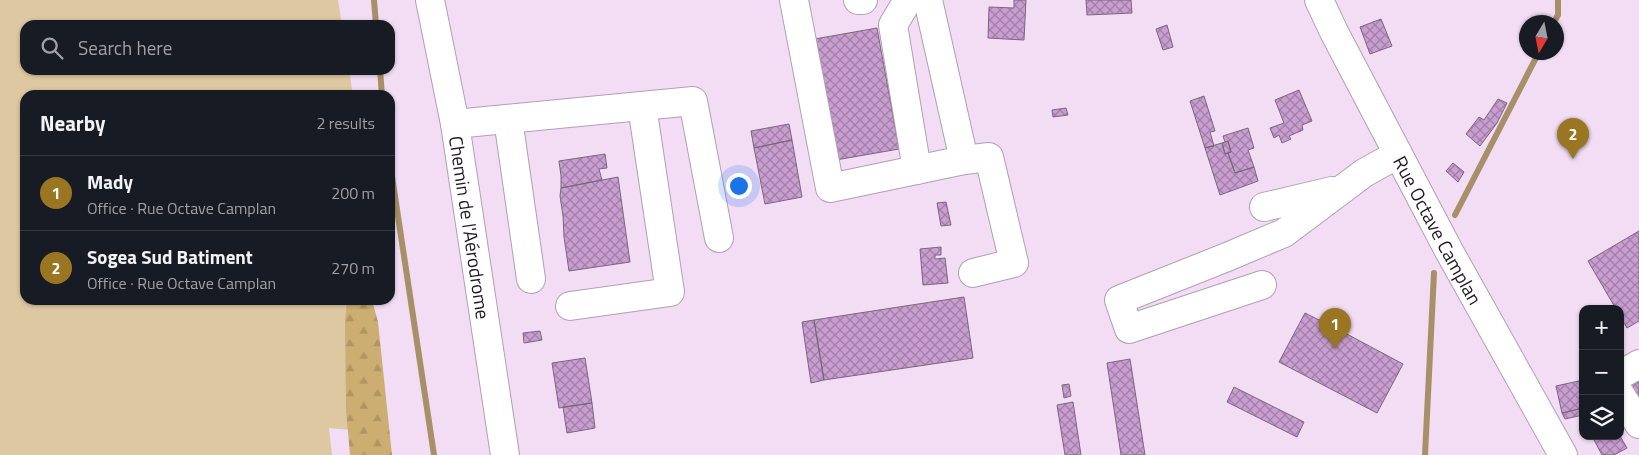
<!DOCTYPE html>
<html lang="en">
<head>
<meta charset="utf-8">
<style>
	:root { --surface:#171b24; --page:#242831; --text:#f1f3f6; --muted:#9ea1a6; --line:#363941; --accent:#9b7622 }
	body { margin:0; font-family:"Titillium Web",sans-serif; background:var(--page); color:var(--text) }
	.controls { position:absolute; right:15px; bottom:15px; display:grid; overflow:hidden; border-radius:10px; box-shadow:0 1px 4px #0004 }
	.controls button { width:45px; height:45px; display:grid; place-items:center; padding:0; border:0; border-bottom:1px solid var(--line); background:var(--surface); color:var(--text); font:25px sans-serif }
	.compass { position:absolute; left:1519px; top:15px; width:45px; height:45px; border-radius:50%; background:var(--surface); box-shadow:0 1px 4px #0004; rotate:190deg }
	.you { position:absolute; left:738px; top:185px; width:18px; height:18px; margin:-12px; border:4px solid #fff; border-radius:50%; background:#1a73e8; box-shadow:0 0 0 8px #1a73e833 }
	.badge { display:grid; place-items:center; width:32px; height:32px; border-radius:50%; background:var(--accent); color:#fff; font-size:16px; font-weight:700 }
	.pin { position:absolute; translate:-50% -41px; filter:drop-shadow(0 1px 2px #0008) }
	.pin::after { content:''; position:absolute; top:26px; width:18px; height:15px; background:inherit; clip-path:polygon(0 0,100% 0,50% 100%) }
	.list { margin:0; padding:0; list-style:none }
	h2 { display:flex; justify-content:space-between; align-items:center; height:65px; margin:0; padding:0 20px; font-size:21px }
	h2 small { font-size:16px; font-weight:400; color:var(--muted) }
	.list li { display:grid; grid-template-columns:32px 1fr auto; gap:15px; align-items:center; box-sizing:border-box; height:75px; padding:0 20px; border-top:1px solid var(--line) }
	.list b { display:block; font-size:19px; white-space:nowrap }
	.list p { margin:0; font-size:16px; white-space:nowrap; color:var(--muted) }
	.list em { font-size:16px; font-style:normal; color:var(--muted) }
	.icon { flex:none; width:28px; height:28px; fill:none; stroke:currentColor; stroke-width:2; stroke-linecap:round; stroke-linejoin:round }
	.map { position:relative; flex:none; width:1639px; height:455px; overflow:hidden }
	.search { position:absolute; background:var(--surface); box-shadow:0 1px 4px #0004; left:20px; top:20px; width:375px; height:55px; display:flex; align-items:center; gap:12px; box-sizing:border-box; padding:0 18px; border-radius:15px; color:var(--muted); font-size:19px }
	.panel { position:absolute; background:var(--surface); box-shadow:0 1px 4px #0004; left:20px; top:90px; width:375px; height:215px; border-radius:15px }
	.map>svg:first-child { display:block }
</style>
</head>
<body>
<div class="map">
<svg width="1639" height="455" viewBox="0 0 1639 455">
	<defs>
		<pattern id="forest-firs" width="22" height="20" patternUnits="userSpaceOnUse" patternTransform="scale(1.25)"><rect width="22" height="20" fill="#cdae72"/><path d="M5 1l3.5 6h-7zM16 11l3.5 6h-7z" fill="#b09562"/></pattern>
		<pattern id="building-cross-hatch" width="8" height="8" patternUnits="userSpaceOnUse" patternTransform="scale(1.25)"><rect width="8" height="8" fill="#c89dcf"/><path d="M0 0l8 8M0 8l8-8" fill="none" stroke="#a27fa8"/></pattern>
	</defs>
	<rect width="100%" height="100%" fill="#f2ddf5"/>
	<!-- grass -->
	<path fill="#ddc8a1" d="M0,0H338L342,25H25V70H349L353,95H25V300H368L364,431L329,428L332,455H0Z"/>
	<!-- forest -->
	<path fill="url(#forest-firs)" d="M347,300H372L378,322L392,455H350L346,410L345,322Z"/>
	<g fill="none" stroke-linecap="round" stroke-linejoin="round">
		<!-- stream -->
		<path stroke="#a78f67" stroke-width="6" d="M374,0L376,25
			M1554,22L1558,15V0
			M380,70L382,95
			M390,163L434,455
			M1455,215L1539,52
			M1425,455L1434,273"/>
	</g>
	<!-- building -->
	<path fill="url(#building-cross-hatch)" stroke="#79677c" d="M1014,0H1026L1024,40L988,38L989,7L1014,8Z
		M1086,0H1131L1132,13L1087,15Z
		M1381,19L1392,46L1370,54L1360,27Z
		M1167,25L1173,47L1163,50L1156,29Z
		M877,28L899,149L830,161L809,40Z
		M1299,90L1312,121L1302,125L1303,130L1289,136L1291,139L1282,143L1279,135L1274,138L1270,128L1284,123L1275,100Z
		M1204,96L1215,131L1210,132L1214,146L1205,148L1190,101Z
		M1498,99L1507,103L1497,123L1480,146L1466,134L1479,117L1484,120Z
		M1066,108L1068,115L1053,117L1052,110Z
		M789,124L792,140L754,148L751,131Z
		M1248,128L1254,148L1248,150L1254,167L1235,173L1228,153L1231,152L1228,141L1225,142L1223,136Z
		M792,140L802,197L765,204L754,148Z
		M1228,141L1231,152L1225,154L1222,143Z
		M1222,143L1225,154L1228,153L1235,173L1254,167L1258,181L1220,195L1205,148Z
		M605,154L607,168L599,169L602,180L561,188V176L559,161Z
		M1453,163L1464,172L1458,182L1446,171Z
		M618,177L630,262L569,271L564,237L563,216L560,196L561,188Z
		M946,202L951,225L941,226L937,203Z
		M1639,231V321L1627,328L1620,316V309H1616L1588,261Z
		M941,247V255H935V259L945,258L948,283L923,285L920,249Z
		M964,297L973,358L824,380L814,320Z
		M1305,313L1319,320L1331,313L1343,332L1403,364L1377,413L1279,362Z
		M814,320L824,380L811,383L802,322Z
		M540,331L542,340L524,343L523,333Z
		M585,358L592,403L559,408L552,363Z
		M1130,359L1145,455H1121L1107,363Z
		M1583,380V408L1562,413L1556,386Z
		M1639,380V400L1630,386Z
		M1069,384L1071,396L1064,398L1062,385Z
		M1234,387L1304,422L1297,437L1227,402Z
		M1073,402L1081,455H1065L1057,405Z
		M592,403L595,428L567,433L563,407Z
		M1583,408V415L1565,419L1562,413Z
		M1592,436H1620L1627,448L1614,455H1602Z"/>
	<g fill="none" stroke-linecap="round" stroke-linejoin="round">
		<!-- minor casing -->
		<g stroke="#b29eb5" stroke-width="30">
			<g id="minor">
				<path id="s1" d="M430,0L455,124L505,455"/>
				<path d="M794,0L830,188L964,160"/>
				<path d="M858,0H863"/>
				<path d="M908,0L893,25L917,170"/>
				<path d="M928,0L964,160L989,157L1014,263L973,273"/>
				<path id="s2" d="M1319,0L1334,32L1449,251L1563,455"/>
				<path d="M508,119L531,279"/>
				<path d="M455,124L693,101L719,238"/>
				<path d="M1264,207L1332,191"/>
				<path d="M1262,285L1129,329L1119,300L1227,257L1284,233L1364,173L1398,154"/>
				<path d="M570,306L670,292L642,106"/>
				<path d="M1620,375L1639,364"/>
				<path d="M1620,394L1639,424"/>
			</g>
		</g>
		<!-- minor -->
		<use href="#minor" stroke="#fff" stroke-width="28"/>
	</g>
	<g text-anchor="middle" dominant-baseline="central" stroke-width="4" stroke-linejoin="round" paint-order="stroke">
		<!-- street labels -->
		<g font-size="19" fill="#211a22" stroke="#fff">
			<text stroke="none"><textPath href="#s1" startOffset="231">Chemin de l'Aérodrome</textPath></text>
			<text stroke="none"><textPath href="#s2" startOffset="259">Rue Octave Camplan</textPath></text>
		</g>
	</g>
</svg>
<div class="controls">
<button>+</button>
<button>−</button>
<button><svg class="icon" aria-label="layers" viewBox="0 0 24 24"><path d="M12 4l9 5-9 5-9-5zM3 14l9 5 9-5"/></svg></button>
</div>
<svg class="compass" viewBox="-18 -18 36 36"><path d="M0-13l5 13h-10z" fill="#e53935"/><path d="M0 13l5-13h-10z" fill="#9ea1a6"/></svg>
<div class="you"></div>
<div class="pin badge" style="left:1335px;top:349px">1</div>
<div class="pin badge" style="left:1573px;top:159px">2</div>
<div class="search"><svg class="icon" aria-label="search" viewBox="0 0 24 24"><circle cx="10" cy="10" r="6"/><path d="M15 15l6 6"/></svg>Search here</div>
<section class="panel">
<h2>Nearby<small>2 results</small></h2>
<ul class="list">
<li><span class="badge">1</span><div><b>Mady</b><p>Office · Rue Octave Camplan</p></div><em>200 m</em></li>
<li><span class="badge">2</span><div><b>Sogea Sud Batiment</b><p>Office · Rue Octave Camplan</p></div><em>270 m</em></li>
</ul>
</section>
</div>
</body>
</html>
